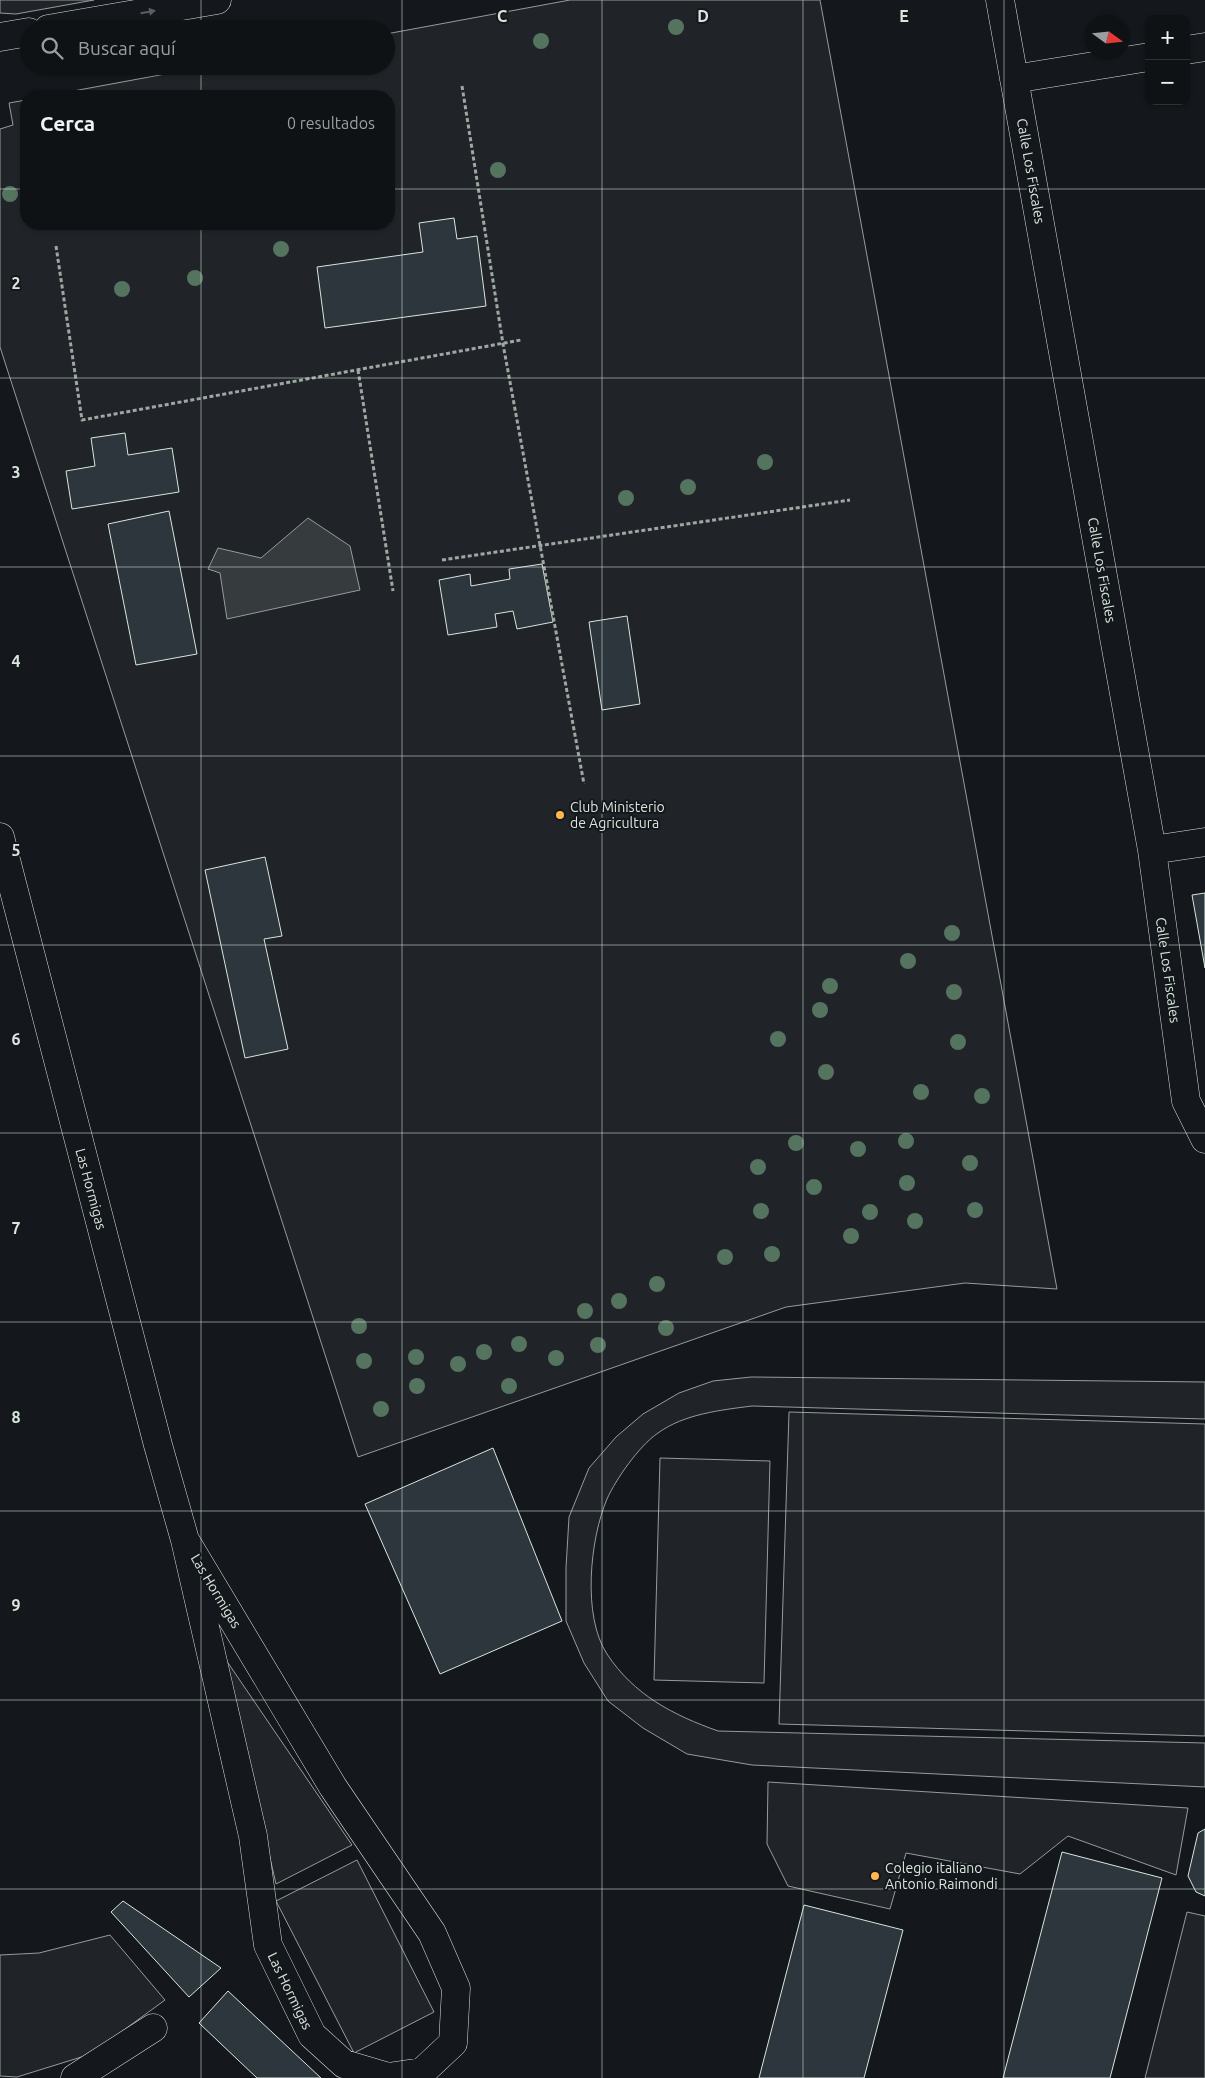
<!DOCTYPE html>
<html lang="es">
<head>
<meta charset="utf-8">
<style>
	:root { --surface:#0f1215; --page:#1d2022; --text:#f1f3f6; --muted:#9b9ea0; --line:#2f3234 }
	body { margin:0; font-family:Ubuntu,sans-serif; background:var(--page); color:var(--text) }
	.controls { position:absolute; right:15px; top:15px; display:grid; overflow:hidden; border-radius:10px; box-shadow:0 1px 4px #0004 }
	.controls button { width:45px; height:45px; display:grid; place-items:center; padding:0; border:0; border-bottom:1px solid var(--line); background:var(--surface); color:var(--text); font:25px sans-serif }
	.compass { position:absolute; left:1085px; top:15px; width:45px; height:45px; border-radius:50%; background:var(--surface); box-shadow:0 1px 4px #0004; rotate:105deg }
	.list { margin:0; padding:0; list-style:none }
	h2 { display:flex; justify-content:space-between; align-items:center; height:65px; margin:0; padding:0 20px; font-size:21px }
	h2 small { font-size:16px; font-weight:400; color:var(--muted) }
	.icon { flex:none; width:28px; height:28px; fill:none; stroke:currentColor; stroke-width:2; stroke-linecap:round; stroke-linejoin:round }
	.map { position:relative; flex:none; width:1205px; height:2078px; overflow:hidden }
	.search { position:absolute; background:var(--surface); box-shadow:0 1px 4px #0004; left:20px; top:20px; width:375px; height:55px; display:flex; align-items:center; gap:12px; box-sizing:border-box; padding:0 18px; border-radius:28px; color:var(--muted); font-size:19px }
	.panel { position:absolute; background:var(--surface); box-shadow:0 1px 4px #0004; left:20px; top:90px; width:375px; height:140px; border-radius:20px }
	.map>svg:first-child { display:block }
</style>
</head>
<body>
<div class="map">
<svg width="1205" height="2078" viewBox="0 0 1205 2078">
	<rect width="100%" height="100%" fill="#14181c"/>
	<!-- green -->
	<path fill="#202428" stroke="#939e99" d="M0,0H94L16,14L0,13Z
		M570,0H820L1057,1289L965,1283L786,1307L358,1457L0,347V129L13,125L9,103L26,100V224H389V96H46L209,66H386V34Z
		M751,1377L1205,1382V1419L752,1406C721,1410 684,1414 658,1433C639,1446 616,1479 607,1499C590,1539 582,1616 607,1654C634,1695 673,1715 718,1731L1205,1743V1787L752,1765L687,1754L643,1728L608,1701L584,1663L566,1621V1568L569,1517L589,1468L616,1437L643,1414L679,1393L713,1381Z
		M789,1412L1205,1424V1736L779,1724Z
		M660,1458L770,1461L764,1683L654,1680Z
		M224,1657L352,1845L276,1884Z
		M768,1782L1188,1808L1176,1875L1068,1836L1020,1874L906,1853L890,1909L788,1886L767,1844Z
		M357,1860L434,2012L354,2053L276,1901Z
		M1187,1912L1205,1916V2078H1145Z
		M110,1935L165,2000L91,2054L17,2077L0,2076V1955L39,1953Z"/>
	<!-- water -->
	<path fill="#363b3e" stroke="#939e99" d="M308,518L350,546L360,590L227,619L220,573L208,569L218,548L261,558Z"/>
	<!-- building -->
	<path fill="#2c363c" stroke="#d8e6dc" d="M454,218L457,239L477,236L486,306L325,328L317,267L423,252L419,223Z
		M125,433L128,455L172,448L179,492L72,509L66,471L95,466L91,438Z
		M169,511L197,654L136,665L108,524Z
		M542,564L553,622L517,629L513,611L495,614L497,627L448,635L439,580L470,574L471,586L510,579L509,569Z
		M627,616L640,704L602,710L589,622Z
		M265,857L282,936L264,939L288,1049L245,1058L205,870Z
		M1205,893V968L1192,895Z
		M493,1448L562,1621L440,1674L365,1504Z
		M1205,1829V1896L1196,1892L1188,1876L1198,1833Z
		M1062,1852L1162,1878L1110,2078H1003Z
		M123,1901L221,1968L189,1997L111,1912Z
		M804,1905L903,1930L864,2078H759Z
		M228,1991L321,2078H257L199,2023Z"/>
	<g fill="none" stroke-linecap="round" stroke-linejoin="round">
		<!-- minor casing -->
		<g stroke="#d8e6dc" stroke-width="29">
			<path id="minor" d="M1000,0L1152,850L1186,1101L1205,1139
				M1186,50L1205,47
				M1014,79L1149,57
				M0,837L158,1445L185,1540L253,1836L268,1945L312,2035L344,2064L388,2077L422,2072L453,2043L456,1988L432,1933L333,1787L185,1540
				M1152,850L1205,842
				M75,2078L153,2028"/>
		</g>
		<!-- secondary casing -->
		<g stroke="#d8e6dc" stroke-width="29">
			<path id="secondary" d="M48,29L217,0
				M0,37L29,32"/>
		</g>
		<!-- path -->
		<path stroke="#9da8a2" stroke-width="3" stroke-dasharray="4 2.5" stroke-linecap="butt" d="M462,86L503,344L584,784
			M56,246L82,420L521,340
			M358,370L393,591
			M442,560L850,500"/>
		<!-- minor -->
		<use href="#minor" stroke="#14181c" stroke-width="28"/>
		<!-- secondary -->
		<use href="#secondary" stroke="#14181c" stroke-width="28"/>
	</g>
	<!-- trees -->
	<g fill="#55745f">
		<circle cx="676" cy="27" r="8"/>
		<circle cx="541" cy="41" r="8"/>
		<circle cx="498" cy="170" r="8"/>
		<circle cx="10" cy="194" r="8"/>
		<circle cx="281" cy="249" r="8"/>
		<circle cx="195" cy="278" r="8"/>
		<circle cx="122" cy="289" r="8"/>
		<circle cx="765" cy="462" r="8"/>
		<circle cx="688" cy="487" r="8"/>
		<circle cx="626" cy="498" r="8"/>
		<circle cx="952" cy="933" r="8"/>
		<circle cx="908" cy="961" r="8"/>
		<circle cx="830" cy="986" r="8"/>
		<circle cx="954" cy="992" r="8"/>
		<circle cx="820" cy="1010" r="8"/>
		<circle cx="778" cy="1039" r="8"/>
		<circle cx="958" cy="1042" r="8"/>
		<circle cx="826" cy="1072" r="8"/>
		<circle cx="921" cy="1092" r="8"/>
		<circle cx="982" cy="1096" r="8"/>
		<circle cx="906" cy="1141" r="8"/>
		<circle cx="796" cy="1143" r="8"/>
		<circle cx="858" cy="1149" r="8"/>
		<circle cx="970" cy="1163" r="8"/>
		<circle cx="758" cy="1167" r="8"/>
		<circle cx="907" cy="1183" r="8"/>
		<circle cx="814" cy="1187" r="8"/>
		<circle cx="975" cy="1210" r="8"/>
		<circle cx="761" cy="1211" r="8"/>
		<circle cx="870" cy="1212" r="8"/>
		<circle cx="915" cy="1221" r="8"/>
		<circle cx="851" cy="1236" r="8"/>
		<circle cx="772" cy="1254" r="8"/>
		<circle cx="725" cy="1257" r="8"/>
		<circle cx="657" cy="1284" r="8"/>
		<circle cx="619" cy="1301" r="8"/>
		<circle cx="585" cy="1311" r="8"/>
		<circle cx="359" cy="1326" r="8"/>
		<circle cx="666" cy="1328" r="8"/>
		<circle cx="519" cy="1344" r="8"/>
		<circle cx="598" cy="1345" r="8"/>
		<circle cx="484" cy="1352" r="8"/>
		<circle cx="416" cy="1357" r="8"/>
		<circle cx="556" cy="1358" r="8"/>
		<circle cx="364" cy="1361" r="8"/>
		<circle cx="458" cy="1364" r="8"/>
		<circle cx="417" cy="1386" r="8"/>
		<circle cx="509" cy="1386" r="8"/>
		<circle cx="381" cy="1409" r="8"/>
	</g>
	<!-- one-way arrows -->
	<defs><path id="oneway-solid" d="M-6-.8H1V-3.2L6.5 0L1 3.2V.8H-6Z" transform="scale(1.25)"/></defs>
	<use fill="#59605f" href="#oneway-solid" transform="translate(148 12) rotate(-10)"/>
	<!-- grid -->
	<path fill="none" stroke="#d8e6dc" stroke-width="1" stroke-opacity="0.55" d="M201,0V29M402,0V2078M602,0V2078M803,0V2078M1004,0V2078M201,66V96M0,189H26M389,189H1205M201,224V2078M0,378H1205M0,567H1205M0,756H1205M0,945H1205M0,1133H1205M0,1322H1205M0,1511H1205M0,1700H1205M0,1889H1205"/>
	<!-- markers -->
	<g fill="#ffb74d" stroke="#14181c" stroke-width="2">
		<circle cx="560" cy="815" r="5"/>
		<circle cx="875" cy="1876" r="5"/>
	</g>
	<g text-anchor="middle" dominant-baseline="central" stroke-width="4" stroke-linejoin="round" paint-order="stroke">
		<!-- street labels -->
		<g font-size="14" fill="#d8e6dc" stroke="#14181c">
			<text transform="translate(1031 171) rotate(80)">Calle Los Fiscales</text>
			<text transform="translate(1102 570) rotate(80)">Calle Los Fiscales</text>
			<text transform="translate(1168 970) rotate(82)">Calle Los Fiscales</text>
			<text transform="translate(91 1189) rotate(75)">Las Hormigas</text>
			<text transform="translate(216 1591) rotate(59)">Las Hormigas</text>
			<text transform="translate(290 1991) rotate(64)">Las Hormigas</text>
		</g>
		<!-- poi labels -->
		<g font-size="14" fill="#d8e6dc" stroke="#14181c" text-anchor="start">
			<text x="570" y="807">Club Ministerio<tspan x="570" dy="16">de Agricultura</tspan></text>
			<text x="885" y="1868">Colegio italiano<tspan x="885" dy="16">Antonio Raimondi</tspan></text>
		</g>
	</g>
	<g font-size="16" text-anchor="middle" font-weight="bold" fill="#d8e6dc" stroke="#14181c" stroke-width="4" stroke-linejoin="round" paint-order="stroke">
		<text x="502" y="22">C</text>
		<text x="703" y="22">D</text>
		<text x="904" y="22">E</text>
		<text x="16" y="289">2</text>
		<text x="16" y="478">3</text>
		<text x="16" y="667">4</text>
		<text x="16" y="856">5</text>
		<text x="16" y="1045">6</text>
		<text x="16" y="1234">7</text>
		<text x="16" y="1423">8</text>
		<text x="16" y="1611">9</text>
	</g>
</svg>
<div class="controls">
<button>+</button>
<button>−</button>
</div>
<svg class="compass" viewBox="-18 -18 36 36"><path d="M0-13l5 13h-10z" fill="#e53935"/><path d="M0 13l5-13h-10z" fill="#9b9ea0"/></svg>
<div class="search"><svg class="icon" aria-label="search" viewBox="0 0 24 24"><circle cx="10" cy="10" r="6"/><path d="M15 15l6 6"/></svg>Buscar aquí</div>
<section class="panel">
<h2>Cerca<small>0 resultados</small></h2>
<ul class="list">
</ul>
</section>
</div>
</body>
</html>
